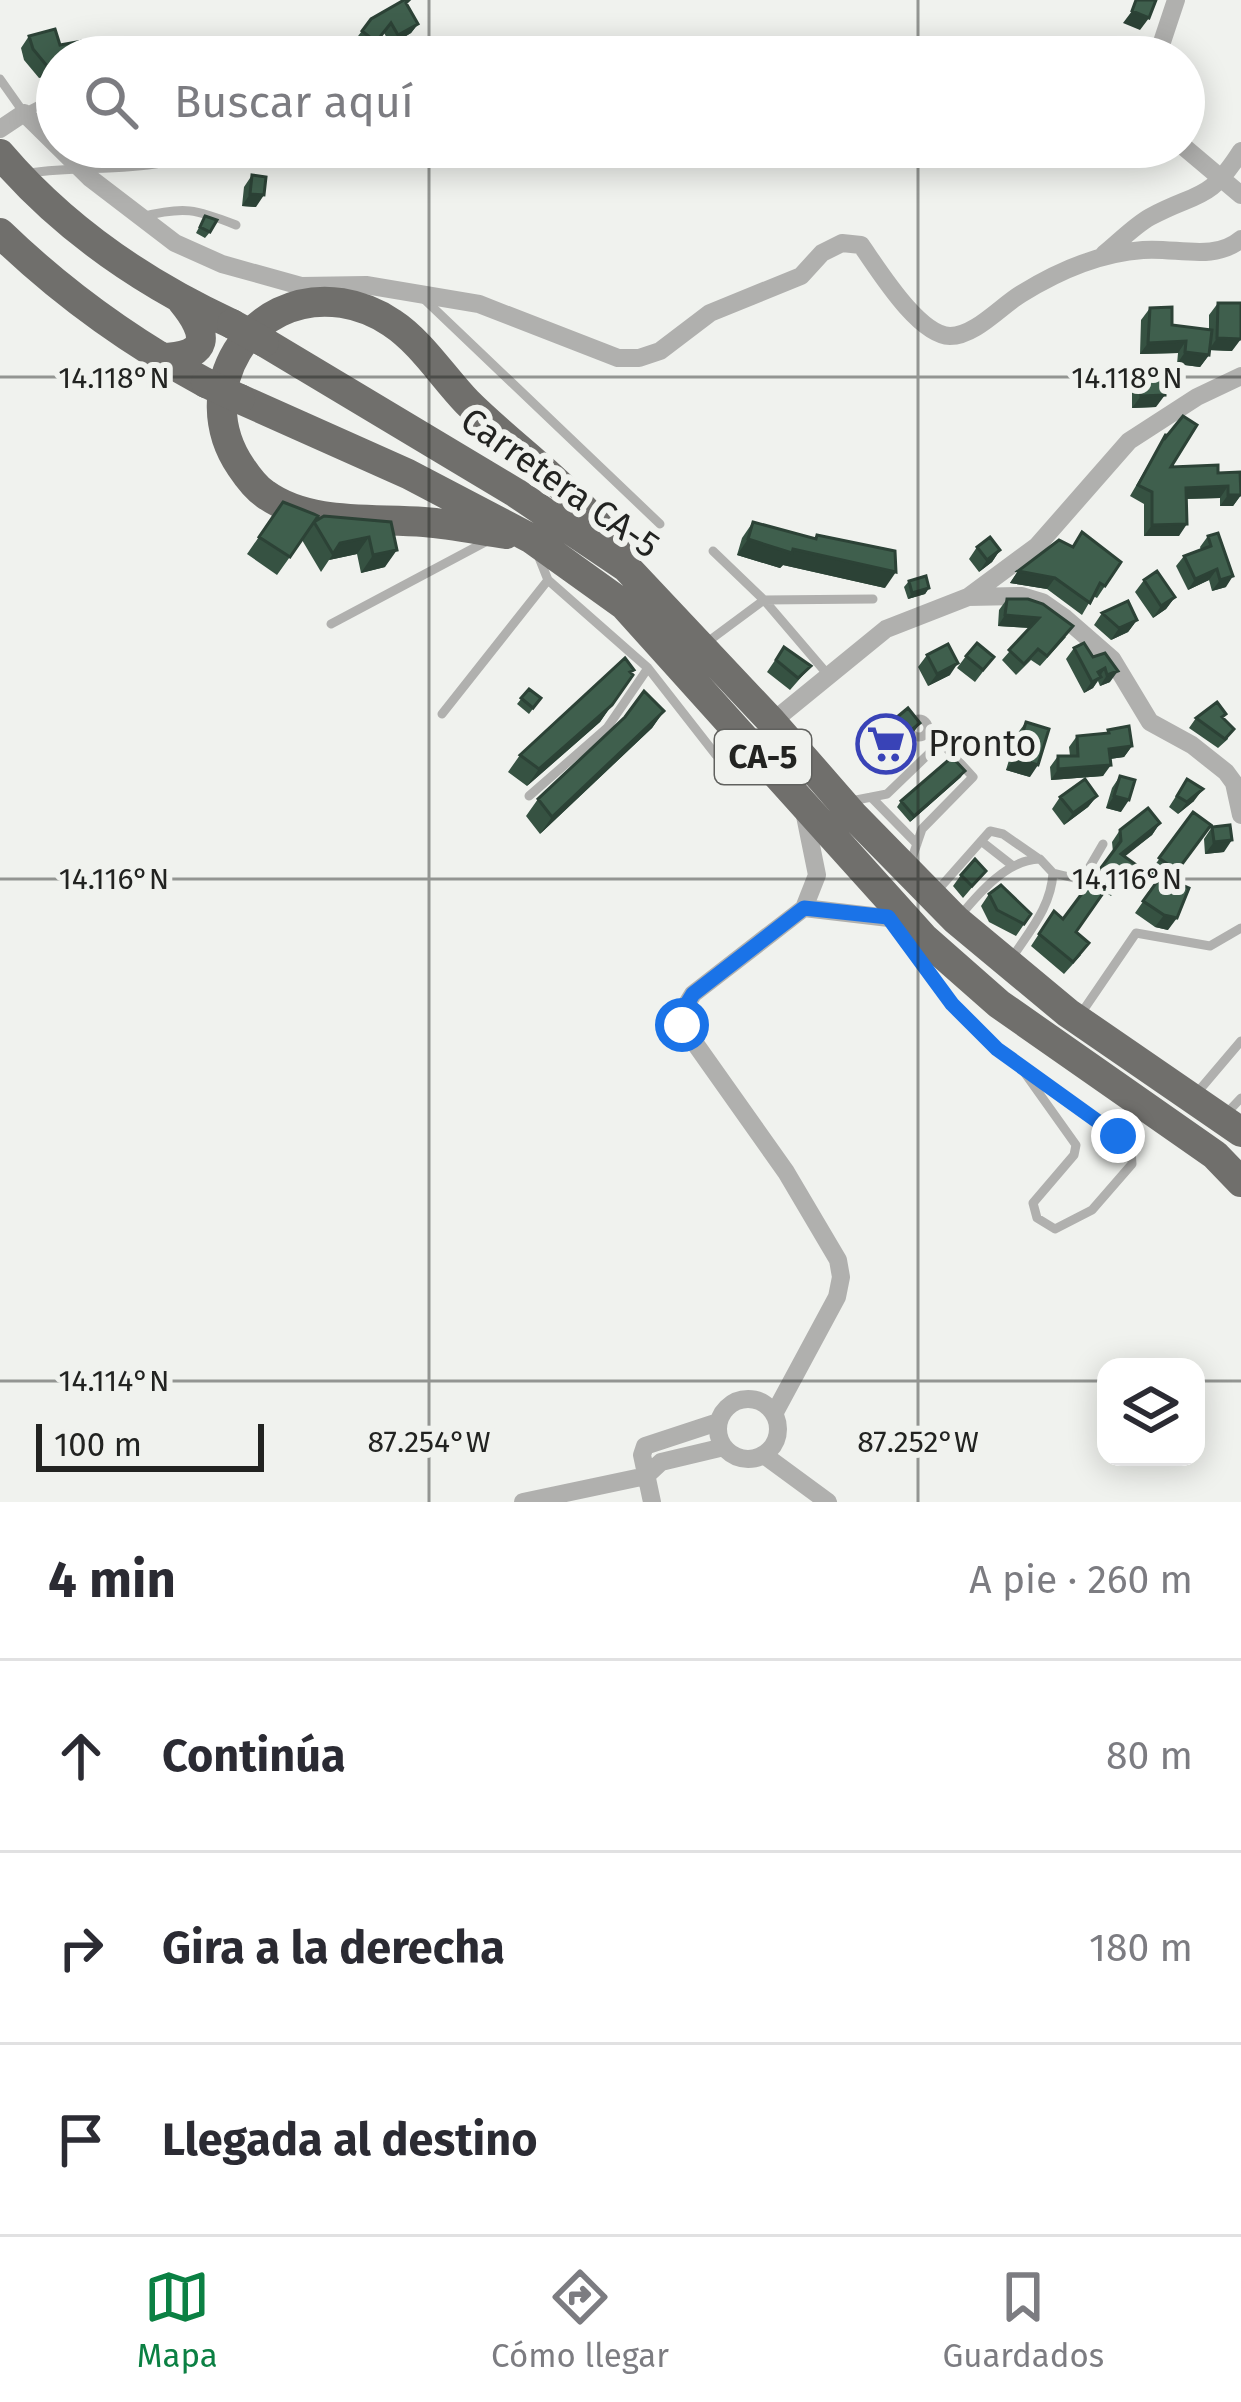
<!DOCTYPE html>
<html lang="es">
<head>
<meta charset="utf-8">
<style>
	:root { --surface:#fff; --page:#f7f7f7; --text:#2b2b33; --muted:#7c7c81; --line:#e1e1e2; --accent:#0b8043 }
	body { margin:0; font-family:"Fira Sans",sans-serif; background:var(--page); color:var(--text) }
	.controls { position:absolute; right:36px; bottom:36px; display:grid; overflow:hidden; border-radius:24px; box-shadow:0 6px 30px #0003 }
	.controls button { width:108px; height:108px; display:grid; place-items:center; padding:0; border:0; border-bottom:3px solid var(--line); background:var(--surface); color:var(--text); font:60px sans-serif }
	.scale { position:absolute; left:36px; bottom:30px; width:228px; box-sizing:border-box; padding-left:12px; border:6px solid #222321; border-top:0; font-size:33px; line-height:42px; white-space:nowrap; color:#222321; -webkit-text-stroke:9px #f0f2ee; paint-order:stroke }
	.stop { position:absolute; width:36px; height:36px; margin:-27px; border:9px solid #1a73e8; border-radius:50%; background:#fff }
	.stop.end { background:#1a73e8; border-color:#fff; box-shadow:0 3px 12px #0008 }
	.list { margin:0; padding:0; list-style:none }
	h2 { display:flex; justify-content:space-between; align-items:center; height:156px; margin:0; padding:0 48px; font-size:51px }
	h2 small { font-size:39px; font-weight:400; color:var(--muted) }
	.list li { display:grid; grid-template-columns:78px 1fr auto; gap:36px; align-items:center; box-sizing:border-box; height:192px; padding:0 48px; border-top:3px solid var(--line) }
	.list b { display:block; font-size:45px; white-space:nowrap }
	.list em { font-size:39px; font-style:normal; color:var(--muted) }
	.icon { flex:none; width:66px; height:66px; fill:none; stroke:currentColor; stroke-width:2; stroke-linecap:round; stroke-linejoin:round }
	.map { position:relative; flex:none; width:1241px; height:1502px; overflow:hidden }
	.search { position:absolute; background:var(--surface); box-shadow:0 6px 30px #0003; left:36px; right:36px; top:36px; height:132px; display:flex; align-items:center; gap:30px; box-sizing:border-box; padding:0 42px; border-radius:66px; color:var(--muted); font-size:45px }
	.sheet { height:732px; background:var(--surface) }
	nav { display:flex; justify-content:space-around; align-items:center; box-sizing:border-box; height:168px; border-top:3px solid var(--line); background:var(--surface); font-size:33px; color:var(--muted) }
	nav a { display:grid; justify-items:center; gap:6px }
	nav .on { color:var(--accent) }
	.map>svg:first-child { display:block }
</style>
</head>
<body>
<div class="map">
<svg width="1241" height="1502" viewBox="0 0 1241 1502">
	<rect width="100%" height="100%" fill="#f0f2ee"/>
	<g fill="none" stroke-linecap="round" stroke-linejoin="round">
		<!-- service -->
		<path stroke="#b0b0ae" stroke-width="9" d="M0,79L24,113L57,96
			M30,173C74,166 116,171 161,163
			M141,217C184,206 196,209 236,225
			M423,298L660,524
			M713,551L764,600L829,676
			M538,555L548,580L648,668L716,755L752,763
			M331,624L489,540
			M706,643L764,600L873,599
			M442,714L548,580
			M910 728a9 9 0 1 1 18 0a9 9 0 1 1-18 0Z
			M529,796L607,728L648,668
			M871,797L917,844
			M851,801L887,794L941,742L973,777L922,829L911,861
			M981,841L1013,866
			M1053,873L1082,880L1103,844
			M936,892L990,831L1003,834L1039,859
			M960,916C979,893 1008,859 1040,859L1053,873C1051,907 1030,930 1012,958
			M900,932L952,1004L997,1049L1118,1136L1131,1150L1132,1164L1092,1210L1055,1229L1037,1218L1033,1203L1074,1155L1076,1145L1024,1072
			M1080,1015L1136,933L1210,946L1241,928
			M1196,1094L1241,1041
			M1225,1115L1241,1098"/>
		<!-- minor -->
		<path stroke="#b0b0ae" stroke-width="18" d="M1157,57L1176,0
			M0,129L24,113L90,178L175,243L222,264L301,286L366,285L479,304L618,358H639L660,351L710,313L801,276L822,253L842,243L861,245C878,269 918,335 950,336C975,336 1001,306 1021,294C1058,271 1100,253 1143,250C1176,247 1214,262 1241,239
			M1184,147L1241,195
			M1104,254C1119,242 1134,226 1150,217C1198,191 1208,203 1241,151
			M968,597L1022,596L1042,602L1065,618L1112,659L1150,722L1192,745L1226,772L1234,783L1241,815
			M772,722L886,629L968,597L1037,546L1129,441L1197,397L1241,376
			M804,908L906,920
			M718 1429a30 30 0 1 1 60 0a30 30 0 1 1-60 0Z
			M774,1414L837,1297L841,1277L838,1260L786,1172L682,1025L685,1007L693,994L804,908L817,875L804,811
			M764,1455L828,1502
			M523,1502L646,1476L661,1462L724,1447
			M652,1502L642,1455L645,1446L718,1422"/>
		<!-- trunk -->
		<path stroke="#706f6c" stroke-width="30" d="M0,154C64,229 143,283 232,324
			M0,233C62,293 130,342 206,383
			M264,342L516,493L626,567L772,722L854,816L956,920L1068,1013L1241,1132
			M161,358C210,357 210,335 182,301
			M240,399L408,474L532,539L624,605L924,938L999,1004L1215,1155L1241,1182
			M506,534C479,530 451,524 424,522C373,518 309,526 265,494C256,488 247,476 241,467C189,391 249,289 342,303C361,306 376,312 392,323C421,342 443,377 467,402C519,454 582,493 620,557"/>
		<!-- trunk-bridge -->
		<path stroke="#706f6c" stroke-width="30" d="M232,324L264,342
			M206,383L240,399"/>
	</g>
	<!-- wall -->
	<path fill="#365242" d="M371,19L418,24L411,33L391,45L384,33L369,52L355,40Z
		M29,36L60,45L57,71L39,78L24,60L21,48Z
		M170,42L184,57H162V54Z
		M252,175L256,207L242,206L244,187Z
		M205,216L210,232L205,238L196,233Z
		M1218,303L1232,351L1209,350V355L1200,367L1177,364L1178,353L1140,354L1141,320L1150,308L1172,325L1209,330V315Z
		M1140,375L1156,407L1132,408V387Z
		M1166,434L1171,467L1218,473L1241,495L1233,506H1220V498L1186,499L1179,536H1144V504L1130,496Z
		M283,502L314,522H391L385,567L361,573L357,554L329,560L321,572L302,540L277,575L247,554Z
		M753,522L814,538L817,535L885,588L783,565L780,568L737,555L742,538Z
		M1082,532L1121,562L1097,598L1093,596L1082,615L1047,589L1010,583L1018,571L1072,547Z
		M1208,536L1226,587L1212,591L1209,580L1188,590L1176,566L1184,556L1201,550L1200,547Z
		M977,547L1000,550L992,562L979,572L969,559Z
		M1144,580L1175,597L1166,609L1153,618L1135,592Z
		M909,581L929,588L925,594L908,599L904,587Z
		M1007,599L1066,637L1040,666L1031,660L1016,675L1002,660L1030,628L998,626L999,610Z
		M1102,613L1137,620L1128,632L1111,640L1094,625Z
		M784,647L811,666L790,690L767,672Z
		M1074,648L1093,657L1105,653L1110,682L1100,686L1098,681L1093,688L1084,693L1066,659Z
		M927,655L950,675L928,686L918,667Z
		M966,656L985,669L975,682L957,668Z
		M632,674L600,722L527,786L508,772L520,755Z
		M529,689L541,698L529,714L517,704Z
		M664,711L652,728L540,834L526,816L538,799Z
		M1196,718H1223L1228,739L1218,748L1189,728Z
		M1026,722L1030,777L1006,770L1017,734Z
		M1108,730L1132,746L1124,757L1110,759L1103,776L1051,780L1050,767L1058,756H1070L1069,747L1077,736L1106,734Z
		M912,735L872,768L859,754L867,742Z
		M1120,776L1121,812L1106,808L1112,788Z
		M961,777L910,822L897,807L901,801Z
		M1187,779L1194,801L1178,814L1169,807Z
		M1097,796L1088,807L1064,825L1052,809L1060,797Z
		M1193,812L1211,825L1171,880L1168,930L1155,927L1135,913L1156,883L1147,876Z
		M1160,823L1152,835L1124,856L1135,864L1111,896L1104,891L1076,932L1081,955L1064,974L1031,946L1054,911L1063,919L1113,852L1112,842L1120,830Z
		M1212,827L1224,852L1205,854L1204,839Z
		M986,871L963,898L953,886L961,875Z
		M989,894L1031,914L1016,936L989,922L981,906Z"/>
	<!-- shaded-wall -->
	<path fill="#2c4236" d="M1132,11L1149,18L1140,30L1123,23Z
		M418,24L411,33L391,45L398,35Z
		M57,62V71L39,78L47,66Z
		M250,194L264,195L256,207L242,206Z
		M1217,338L1241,339L1232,351L1209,350Z
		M1186,341L1178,353L1140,354L1148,343Z
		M1185,352L1209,355L1200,367L1177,364Z
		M1165,395L1156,407L1132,408L1141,396Z
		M1228,486L1220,498L1178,499L1186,488Z
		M1228,495H1241L1233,506H1220Z
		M1187,524L1179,536H1144L1152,525Z
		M369,537L357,554L329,560L340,543Z
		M748,539L793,549L896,572L885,588L783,565L780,568L737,555Z
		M397,550L385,567L361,573L373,555Z
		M1000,550L992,562L979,572L987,560Z
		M1217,569L1209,580L1188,590L1195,579Z
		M1018,571L1055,578L1047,589L1010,583Z
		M1233,576L1226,587L1212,591L1220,580Z
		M929,588L925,594L908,599L912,593Z
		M1175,597L1166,609L1153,618L1161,606Z
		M1005,615L1039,618L1032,628L998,626Z
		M1137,620L1128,632L1111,640L1119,628Z
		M958,663L950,675L928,686L937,674Z
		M1105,668L1093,688L1084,693L1098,672Z
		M1118,671L1110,682L1100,686L1107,675Z
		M612,705L600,722L527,786L539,769Z
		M664,711L652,728L540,834L552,817Z
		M920,723L912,735L872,768L880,756Z
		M1132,746L1124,757L1102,760L1109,749Z
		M1015,758L1038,765L1030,777L1006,770Z
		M1111,765L1103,776L1051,780L1058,769Z
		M965,771L961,777L910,822L914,816Z
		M1203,789L1194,801L1178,814L1187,802Z
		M1097,796L1088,807L1064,825L1073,813Z
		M1114,796L1129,800L1121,812L1106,808Z
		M1160,823L1152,835L1113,866L1121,854Z
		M1232,840L1224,852L1205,854L1214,842Z
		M1164,915L1177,918L1168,930L1155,927Z"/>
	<!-- building -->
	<path fill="#3f5f4d" stroke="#2c4236" stroke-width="3" d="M404,0H409L406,3L418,24L398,35L391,23L376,42L362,31L371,19Z
		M1136,0H1156L1149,18L1132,11Z
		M55,29L60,45L88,40L91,57H57V62L47,66L33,49L29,36Z
		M182,40L184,57H172L170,42Z
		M252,175L266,177L264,195L250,194Z
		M205,216L217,220L210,232L200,227Z
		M1218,303H1241V339L1217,338Z
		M1172,307V325L1212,330L1209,355L1185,352L1186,341L1148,343L1150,308Z
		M1164,374L1165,395L1141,396L1140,375Z
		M1183,416L1197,425L1171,467L1218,465V473L1240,472L1241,495H1228V486L1186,488L1187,524L1152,525V492L1138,485L1166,434V437Z
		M283,502L314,514L318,516L314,522L324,516L391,522L397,550L373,555L369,537L340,543L333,554L314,522L290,557L259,537Z
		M753,522L816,539L817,535L895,551L896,572L793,549L792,553L748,539Z
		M1082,532L1121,562L1105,586L1100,583L1090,603L1055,578L1018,571L1059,540L1073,547Z
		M1218,533L1233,576L1220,580L1217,569L1195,579L1184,556L1211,546L1208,536Z
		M990,537L1000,550L987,560L977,547Z
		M1157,571L1175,597L1161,606L1144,580Z
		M926,576L929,588L912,593L909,581Z
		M1007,599H1028L1043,604L1073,626L1047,656L1038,649L1024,664L1009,650L1039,618L1005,615Z
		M1128,601L1137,620L1119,628L1102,613Z
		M977,643L994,657L983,670L966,656Z
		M1084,643L1093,657L1105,653L1118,671L1107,675L1105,668L1098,672L1101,677L1092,682L1074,648Z
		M948,644L958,663L937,674L927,655Z
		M784,647L811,666L798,678L776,660Z
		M625,658L634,670L630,672L633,675L612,705L539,769L520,755Z
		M529,689L541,698L533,708L521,698Z
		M644,691L664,711L552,817L538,799L625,717Z
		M1217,702L1226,714L1222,717L1234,729L1225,739L1196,718Z
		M908,708L920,723L880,756L867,742Z
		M1026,722L1049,729L1038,765L1015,758Z
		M1129,726L1132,746L1109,749L1111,765L1058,769V756H1078L1077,736L1109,733L1108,730Z
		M952,757L965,771L914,816L901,801Z
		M1120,776L1135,780L1129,800L1114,796Z
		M1085,779L1097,796L1073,813L1060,797Z
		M1187,779L1203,789L1187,802L1177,796Z
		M1148,808L1160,823L1121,854L1135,864L1120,884L1113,879L1076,932L1089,943L1073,962L1039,934L1054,911L1063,919L1121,841L1120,830Z
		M1193,812L1211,825L1177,871L1159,858Z
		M1230,825L1232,840L1214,842L1212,827Z
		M975,859L986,871L972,886L961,875Z
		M1161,876L1189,888L1177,918L1164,915L1143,901Z
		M1001,885L1031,914L1024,924L997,910L989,894Z"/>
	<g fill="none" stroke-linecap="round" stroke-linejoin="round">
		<!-- route -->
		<path stroke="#1a73e8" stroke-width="15" d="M682,1025L685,1007L693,994L804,908L888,917L952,1004L997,1049L1118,1136"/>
	</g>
	<!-- ticks -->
	<path fill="none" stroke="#222321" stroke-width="3" stroke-opacity="0.45" d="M429,0V57M918,0V57M429,147V1502M918,147V1502M0,377H1241M0,879H1241M0,1381H1106M1196,1381H1241"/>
	<!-- icons -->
	<defs>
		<g id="supermarket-ring" transform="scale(3)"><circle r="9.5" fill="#f0f2ee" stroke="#3943b7" stroke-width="1.5"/><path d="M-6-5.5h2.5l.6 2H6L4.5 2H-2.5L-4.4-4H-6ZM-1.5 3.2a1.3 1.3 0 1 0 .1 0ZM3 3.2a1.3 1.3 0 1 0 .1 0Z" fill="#3943b7"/></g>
	</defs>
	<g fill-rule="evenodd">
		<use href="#supermarket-ring" x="886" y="744"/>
	</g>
	<g text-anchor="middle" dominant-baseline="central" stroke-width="12" stroke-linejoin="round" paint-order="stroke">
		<!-- shield labels -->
		<rect fill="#f0f2ee" stroke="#60615e" stroke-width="3" x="715" y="730" width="96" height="54" rx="9"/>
		<g font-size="33" font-weight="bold" fill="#222321">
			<text x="763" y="757">CA-5</text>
		</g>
		<!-- street labels -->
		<g font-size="36" fill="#222321" stroke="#f0f2ee">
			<text transform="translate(560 483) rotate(35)">Carretera CA-5</text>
		</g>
		<!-- poi labels -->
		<g font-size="36" fill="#222321" stroke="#f0f2ee" text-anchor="start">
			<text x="928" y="744">Pronto</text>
		</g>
	</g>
	<g font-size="30" text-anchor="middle" fill="#222321" stroke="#f0f2ee" stroke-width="12" stroke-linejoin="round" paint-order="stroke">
		<text x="114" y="388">14.118°N</text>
		<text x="1127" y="388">14.118°N</text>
		<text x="114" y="889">14.116°N</text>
		<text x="1127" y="889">14.116°N</text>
		<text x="114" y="1391">14.114°N</text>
		<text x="429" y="1452">87.254°W</text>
		<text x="918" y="1452">87.252°W</text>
	</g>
</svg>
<div class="controls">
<button><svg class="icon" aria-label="layers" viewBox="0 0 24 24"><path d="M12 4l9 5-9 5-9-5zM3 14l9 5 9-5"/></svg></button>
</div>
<div class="scale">100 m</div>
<div class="stop" style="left:682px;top:1025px"></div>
<div class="stop end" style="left:1118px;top:1136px"></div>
<div class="search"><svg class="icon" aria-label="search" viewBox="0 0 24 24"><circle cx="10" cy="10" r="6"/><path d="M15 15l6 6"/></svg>Buscar aquí</div>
</div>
<section class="sheet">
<h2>4 min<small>A pie · 260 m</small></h2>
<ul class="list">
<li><svg class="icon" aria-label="ahead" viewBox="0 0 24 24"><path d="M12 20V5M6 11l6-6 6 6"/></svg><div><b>Continúa</b></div><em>80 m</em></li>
<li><svg class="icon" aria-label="right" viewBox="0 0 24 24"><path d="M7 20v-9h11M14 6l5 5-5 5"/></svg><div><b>Gira a la derecha</b></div><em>180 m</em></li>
<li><svg class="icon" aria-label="arrive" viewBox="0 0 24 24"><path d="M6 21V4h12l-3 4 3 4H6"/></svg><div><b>Llegada al destino</b></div></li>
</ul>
</section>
<nav>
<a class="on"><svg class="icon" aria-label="map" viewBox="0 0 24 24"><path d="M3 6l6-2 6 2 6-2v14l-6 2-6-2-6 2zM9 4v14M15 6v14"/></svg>Mapa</a>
<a><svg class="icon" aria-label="directions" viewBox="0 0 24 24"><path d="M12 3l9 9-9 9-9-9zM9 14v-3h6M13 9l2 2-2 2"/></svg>Cómo llegar</a>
<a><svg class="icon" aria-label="saved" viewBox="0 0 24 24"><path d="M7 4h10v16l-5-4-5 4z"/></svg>Guardados</a>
</nav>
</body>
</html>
